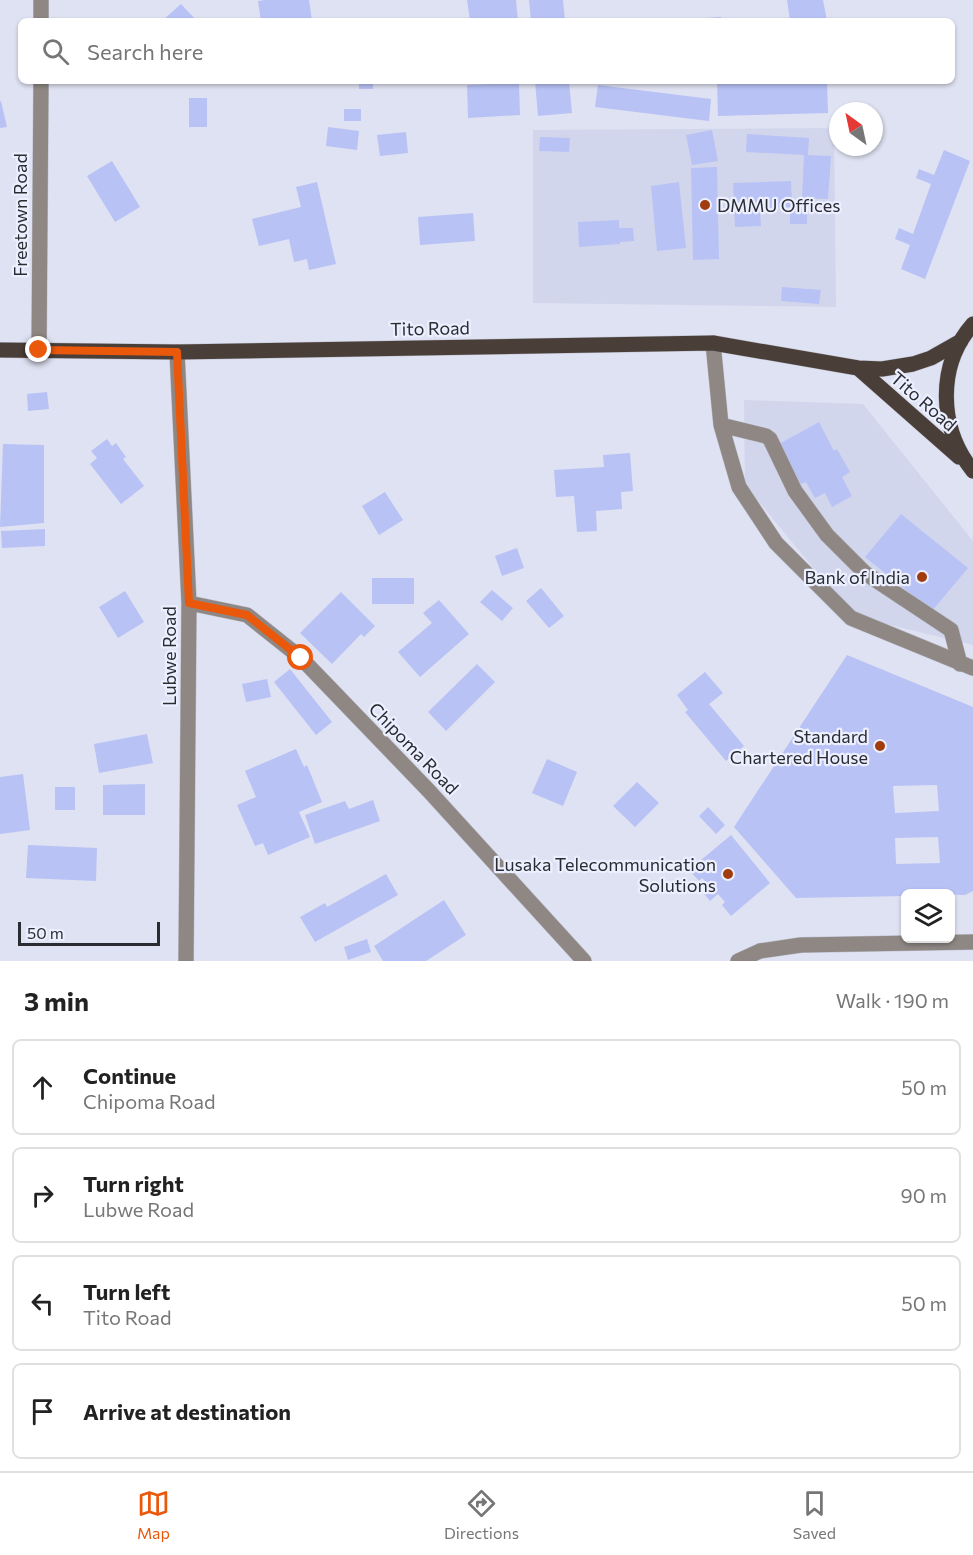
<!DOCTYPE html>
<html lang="en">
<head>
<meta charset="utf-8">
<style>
	:root { --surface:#fff; --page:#f6f6f6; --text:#222; --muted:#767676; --line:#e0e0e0; --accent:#ea580c }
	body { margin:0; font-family:Commissioner,sans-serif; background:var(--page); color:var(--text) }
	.controls { position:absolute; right:18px; bottom:18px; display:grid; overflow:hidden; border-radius:9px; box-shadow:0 2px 4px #0004 }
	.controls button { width:54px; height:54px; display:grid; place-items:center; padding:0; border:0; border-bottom:2px solid var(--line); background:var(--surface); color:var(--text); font:30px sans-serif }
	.compass { position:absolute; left:829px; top:102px; width:54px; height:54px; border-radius:50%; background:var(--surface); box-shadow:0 2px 4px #0004; rotate:327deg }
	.scale { position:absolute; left:18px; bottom:15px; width:142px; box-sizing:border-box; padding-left:6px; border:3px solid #2a2c31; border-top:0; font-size:16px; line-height:21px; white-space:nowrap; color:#2a2c31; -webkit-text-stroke:4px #ecefff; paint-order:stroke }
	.stop { position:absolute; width:18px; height:18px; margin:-14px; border:4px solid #ea580c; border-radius:50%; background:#fff }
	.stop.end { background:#ea580c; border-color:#fff; box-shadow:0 2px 6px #0008 }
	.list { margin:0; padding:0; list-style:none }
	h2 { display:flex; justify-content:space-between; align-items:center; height:78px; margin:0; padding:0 24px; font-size:26px }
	h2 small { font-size:20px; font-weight:400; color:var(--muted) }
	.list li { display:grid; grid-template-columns:39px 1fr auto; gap:18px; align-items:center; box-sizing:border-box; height:96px; margin:0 12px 12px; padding:0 12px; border:2px solid var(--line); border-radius:9px }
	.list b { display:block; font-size:22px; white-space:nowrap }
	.list p { margin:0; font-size:20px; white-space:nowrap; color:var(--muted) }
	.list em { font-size:20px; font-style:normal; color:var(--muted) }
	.icon { flex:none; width:33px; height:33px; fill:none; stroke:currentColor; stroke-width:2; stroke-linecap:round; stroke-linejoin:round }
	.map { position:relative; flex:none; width:973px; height:961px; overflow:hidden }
	.search { position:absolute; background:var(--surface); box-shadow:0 2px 4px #0004; left:18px; right:18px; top:18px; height:66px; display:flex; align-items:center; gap:15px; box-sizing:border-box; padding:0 21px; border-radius:9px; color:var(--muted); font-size:22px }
	.sheet { height:510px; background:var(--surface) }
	nav { display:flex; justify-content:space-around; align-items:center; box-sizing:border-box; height:84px; border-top:2px solid var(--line); background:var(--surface); font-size:16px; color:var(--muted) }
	nav a { display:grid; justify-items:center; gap:3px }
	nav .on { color:var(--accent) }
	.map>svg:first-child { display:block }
</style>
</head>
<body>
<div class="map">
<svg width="973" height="961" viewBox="0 0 973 961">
	<rect width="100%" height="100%" fill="#dfe2f2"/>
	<!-- built -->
	<path fill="#d2d6ec" d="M834,128L836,307L533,303V130Z
		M744,400L863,404L973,541V645L853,616L745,485Z"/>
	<!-- building -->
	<path fill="#b8c2f5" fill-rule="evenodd" d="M265,0H309L312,21H261L258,1Z
		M467,0H516L518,21H470Z
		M529,0H563L565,21H531Z
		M787,0H823L827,21H790Z
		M181,4L197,21H162Z
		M721,17V21H693V19Z
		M359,81H373V89H359Z
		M535,81H569L572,113L538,116Z
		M717,81H774V84L795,83V81H827L828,113L718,116Z
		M519,83L520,115L468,118L467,85Z
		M598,85L711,99L709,121L595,107Z
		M189,98H207V127H189Z
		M1,101L7,127L0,128V102Z
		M344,109H361V121H344Z
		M328,127L359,131L357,150L326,146Z
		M712,130L718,161L692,165L686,135Z
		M406,132L408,153L380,156L377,135Z
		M747,134L809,138L808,155L831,156L828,199L802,198L804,155L746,152Z
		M540,137L570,138L569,152L539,151Z
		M944,150L970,161L925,279L901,269L910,245L895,239L899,228L913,234L931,184L916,178L919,169L934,175Z
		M112,161L140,207L115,222L87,176Z
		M717,167L719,259L693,260L691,168Z
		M791,181L792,207L760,208L761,226L735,227L733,183Z
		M317,182L336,264L309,270L307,259L294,262L289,239L259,246L252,219L301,207L296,187Z
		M679,182L686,248L657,251L651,186Z
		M807,209V224H790V210Z
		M473,213L475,241L420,245L418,217Z
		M619,220V228H633L634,241L620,242V244L579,247L578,222Z
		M782,287L821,290L819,304L781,301Z
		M47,392L49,409L28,411L27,394Z
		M819,422L834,451L837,449L850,472L842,477L852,496L832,507L825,493L815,498L806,482L801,484L779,444Z
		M107,439L112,446L116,443L126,457L123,459L144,486L121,504L90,464L97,458L91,451Z
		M3,444L44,445V523L0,527Z
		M630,453L633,491L621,492L622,509L596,511L597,531L577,532L574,496L556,497L554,470L604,467L603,455Z
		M385,492L403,520L379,535L362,506Z
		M901,514L968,568L932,611L865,557Z
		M45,529V546L2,548L1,531Z
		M517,548L524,568L502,576L495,556Z
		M372,578H414V604H372Z
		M541,588L564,616L549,628L526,601Z
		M492,590L513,608L502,621L480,602Z
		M125,591L144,622L118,638L99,607Z
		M341,592L375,626L364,637L361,634L332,664L300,633Z
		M439,600L469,634L420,677L398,652L432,623L423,613Z
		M847,655L973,707V891L965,895L906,894V896L796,898L734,827ZM937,785L939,811L895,813L893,786ZM938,837L940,863L896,864L895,838Z
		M477,664L495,682L446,731L428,712Z
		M290,669L332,722L316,735L274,682Z
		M705,672L723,693L709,704L744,746L726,761L685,712L688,710L677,695Z
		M267,679L271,697L246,702L242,684Z
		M147,734L153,763L99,773L94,744Z
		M296,749L304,767L307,765L322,802L299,812L310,837L268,855L263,843L255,846L237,805L256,797L245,771Z
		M547,759L577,772L563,806L532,793Z
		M23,774L30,830L0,834V777Z
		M637,782L659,803L635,827L613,806Z
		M145,784V815H103V785Z
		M55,787H75V810H55Z
		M373,800L380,821L315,844L305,815L345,801L349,809Z
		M708,807L725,825L716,834L699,816Z
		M731,835L770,883L731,916L722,905L725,902L718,894L710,901L700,889L707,883L702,878L699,881L689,870Z
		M28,845L97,848L96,881L26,878Z
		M386,874L398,895L315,942L300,917L325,903L327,907Z
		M444,900L466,935L426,961H383L374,946Z
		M367,939L371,952L348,960L344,947Z"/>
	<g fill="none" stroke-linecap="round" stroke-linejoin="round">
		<!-- minor casing -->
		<g stroke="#bbbecb" stroke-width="16">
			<path id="minor" d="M41,21V0
				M713,343L721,425L739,487L776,543L851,618L973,668
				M39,350L41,81
				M177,352L189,603L186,961
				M721,425L766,436L770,439L795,491L827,535L865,573L951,630L960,664
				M189,603L247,615L301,658L429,791L584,961
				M738,961L760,951L801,945L973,942"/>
		</g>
		<!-- major casing -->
		<g stroke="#bbbecb" stroke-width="16">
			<path id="major" d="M973,324C936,366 939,429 973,471
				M0,350L177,352L713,343L858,368L882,369L913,364L931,358L961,341
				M858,368L959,457"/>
		</g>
		<!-- minor -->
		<use href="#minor" stroke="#8e8784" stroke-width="15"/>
		<!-- major -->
		<use href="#major" stroke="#4a3e39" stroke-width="15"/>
	</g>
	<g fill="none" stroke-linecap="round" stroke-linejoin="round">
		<!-- route -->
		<path stroke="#ea580c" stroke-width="8" d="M39,350L177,352L189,603L247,615L301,658"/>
	</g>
	<!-- markers -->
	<g fill="#a13c0e" stroke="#ecefff" stroke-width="2">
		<circle cx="705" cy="205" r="6"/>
		<circle cx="922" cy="577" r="6"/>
		<circle cx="880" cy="746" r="6"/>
		<circle cx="728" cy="874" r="6"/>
	</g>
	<g text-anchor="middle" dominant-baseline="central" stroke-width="4.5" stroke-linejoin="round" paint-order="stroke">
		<!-- poi labels -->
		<g font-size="18" fill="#2a2c31" stroke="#ecefff" text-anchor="end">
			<text x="717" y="205" text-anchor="start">DMMU Offices</text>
			<text x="910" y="577">Bank of India</text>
			<text x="868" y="736">Standard<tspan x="868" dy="21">Chartered House</tspan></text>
			<text x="716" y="864">Lusaka Telecommunication<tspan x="716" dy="21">Solutions</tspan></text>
		</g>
		<!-- street labels -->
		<g font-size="18" fill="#2a2c31" stroke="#ecefff">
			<text transform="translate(20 215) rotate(-90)">Freetown Road</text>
			<text transform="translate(430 328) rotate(-1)">Tito Road</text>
			<text transform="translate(924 401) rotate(41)">Tito Road</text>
			<text transform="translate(169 656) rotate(-90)">Lubwe Road</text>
			<text transform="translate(414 748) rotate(46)">Chipoma Road</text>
		</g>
	</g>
</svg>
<div class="controls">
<button><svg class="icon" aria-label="layers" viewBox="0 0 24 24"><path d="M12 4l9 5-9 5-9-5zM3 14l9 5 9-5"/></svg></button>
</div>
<svg class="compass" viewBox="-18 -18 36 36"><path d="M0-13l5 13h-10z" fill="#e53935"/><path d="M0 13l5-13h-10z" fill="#767676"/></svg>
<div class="scale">50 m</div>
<div class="stop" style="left:301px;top:658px"></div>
<div class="stop end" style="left:39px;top:350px"></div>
<div class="search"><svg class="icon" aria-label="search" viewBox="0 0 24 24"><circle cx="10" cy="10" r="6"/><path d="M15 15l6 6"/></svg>Search here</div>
</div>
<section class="sheet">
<h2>3 min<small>Walk · 190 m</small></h2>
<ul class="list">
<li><svg class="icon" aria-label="ahead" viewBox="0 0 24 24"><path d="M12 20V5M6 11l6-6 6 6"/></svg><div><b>Continue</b><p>Chipoma Road</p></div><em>50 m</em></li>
<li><svg class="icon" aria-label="right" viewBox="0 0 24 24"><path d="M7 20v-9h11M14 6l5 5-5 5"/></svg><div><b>Turn right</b><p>Lubwe Road</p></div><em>90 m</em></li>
<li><svg class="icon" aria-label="left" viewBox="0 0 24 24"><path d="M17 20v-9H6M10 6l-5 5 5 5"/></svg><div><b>Turn left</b><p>Tito Road</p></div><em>50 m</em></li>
<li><svg class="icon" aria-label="arrive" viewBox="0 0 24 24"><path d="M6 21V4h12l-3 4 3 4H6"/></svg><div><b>Arrive at destination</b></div></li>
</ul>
</section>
<nav>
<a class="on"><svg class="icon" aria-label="map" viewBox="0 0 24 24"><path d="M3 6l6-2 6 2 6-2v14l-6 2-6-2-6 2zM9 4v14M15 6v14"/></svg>Map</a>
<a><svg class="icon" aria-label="directions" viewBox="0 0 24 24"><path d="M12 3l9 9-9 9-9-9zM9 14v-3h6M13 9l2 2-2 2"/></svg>Directions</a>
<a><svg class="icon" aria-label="saved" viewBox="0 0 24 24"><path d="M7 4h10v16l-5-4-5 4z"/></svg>Saved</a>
</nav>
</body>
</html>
